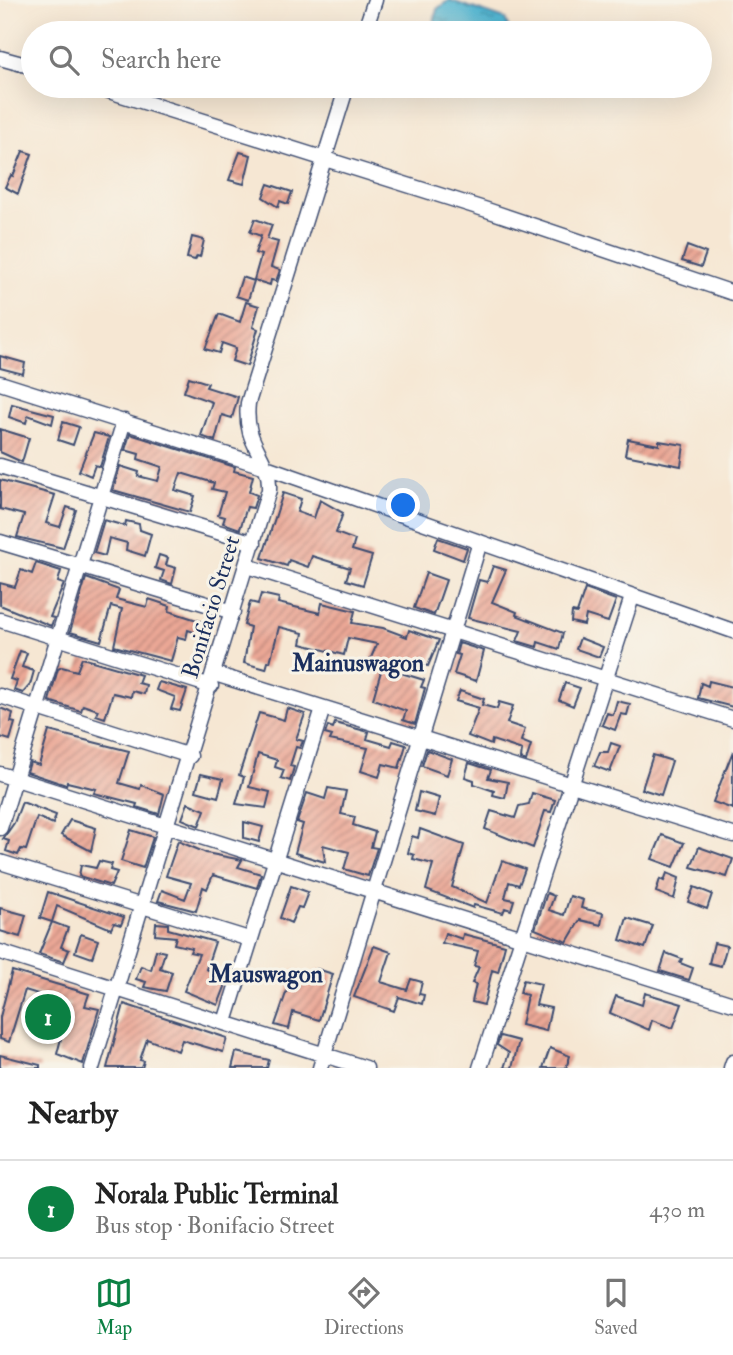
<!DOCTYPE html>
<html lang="en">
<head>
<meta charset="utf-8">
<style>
	:root { --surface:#fff; --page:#f2f2f2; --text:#222; --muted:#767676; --line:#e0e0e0; --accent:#0b8043 }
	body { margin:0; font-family:"IM FELL Double Pica",serif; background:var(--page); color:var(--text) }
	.you { position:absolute; left:404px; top:506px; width:24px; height:24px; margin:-18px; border:5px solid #fff; border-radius:50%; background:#1a73e8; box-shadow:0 0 0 10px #1a73e833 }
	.badge { display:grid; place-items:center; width:46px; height:46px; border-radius:50%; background:var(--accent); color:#fff; font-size:23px; font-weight:700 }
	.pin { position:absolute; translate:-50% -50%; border:4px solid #fff; box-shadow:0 2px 7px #0006 }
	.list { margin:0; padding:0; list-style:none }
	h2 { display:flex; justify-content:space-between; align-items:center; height:91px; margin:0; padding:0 28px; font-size:30px }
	h2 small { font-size:23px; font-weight:400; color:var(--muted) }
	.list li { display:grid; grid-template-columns:46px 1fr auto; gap:21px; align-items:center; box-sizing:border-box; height:98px; padding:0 28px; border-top:2px solid var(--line) }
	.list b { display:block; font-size:26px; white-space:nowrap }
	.list p { margin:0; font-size:23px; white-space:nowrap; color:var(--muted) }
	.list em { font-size:23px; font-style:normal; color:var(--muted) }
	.icon { flex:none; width:38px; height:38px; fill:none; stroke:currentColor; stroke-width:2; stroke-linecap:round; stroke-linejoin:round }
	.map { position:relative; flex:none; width:733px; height:1068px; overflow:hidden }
	.search { position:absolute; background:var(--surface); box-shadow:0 7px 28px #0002; left:21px; right:21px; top:21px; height:77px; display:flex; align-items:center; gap:18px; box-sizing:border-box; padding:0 24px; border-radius:38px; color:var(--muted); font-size:26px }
	.sheet { height:189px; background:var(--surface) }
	nav { display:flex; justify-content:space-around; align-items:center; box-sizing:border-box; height:98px; border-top:2px solid var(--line); background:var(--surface); font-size:19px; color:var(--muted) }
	nav a { display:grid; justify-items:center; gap:4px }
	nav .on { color:var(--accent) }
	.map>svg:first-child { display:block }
</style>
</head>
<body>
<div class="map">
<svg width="733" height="1068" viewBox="0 0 733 1068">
	<defs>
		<pattern id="water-ripples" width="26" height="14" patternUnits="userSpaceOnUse" patternTransform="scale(1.75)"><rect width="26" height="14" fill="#53b6d1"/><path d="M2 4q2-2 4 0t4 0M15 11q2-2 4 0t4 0" fill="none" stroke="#4494ad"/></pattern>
		<pattern id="building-hatch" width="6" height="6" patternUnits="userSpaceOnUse" patternTransform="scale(1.75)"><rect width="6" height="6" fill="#eba795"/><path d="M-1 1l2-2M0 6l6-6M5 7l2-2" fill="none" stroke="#be887d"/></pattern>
	</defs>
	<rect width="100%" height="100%" fill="#f7f3e8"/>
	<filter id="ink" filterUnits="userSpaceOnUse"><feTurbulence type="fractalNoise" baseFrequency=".0143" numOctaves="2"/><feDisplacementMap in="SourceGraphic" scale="14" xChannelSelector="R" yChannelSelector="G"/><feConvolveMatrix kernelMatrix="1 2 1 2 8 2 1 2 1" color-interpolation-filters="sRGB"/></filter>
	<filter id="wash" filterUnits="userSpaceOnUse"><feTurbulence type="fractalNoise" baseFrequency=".00686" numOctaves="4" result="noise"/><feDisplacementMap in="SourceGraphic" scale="28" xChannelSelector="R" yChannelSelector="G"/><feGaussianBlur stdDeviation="1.57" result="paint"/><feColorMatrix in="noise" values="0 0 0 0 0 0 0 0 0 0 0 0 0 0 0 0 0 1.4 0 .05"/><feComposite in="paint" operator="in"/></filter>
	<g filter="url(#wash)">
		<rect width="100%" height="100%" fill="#f6e7d3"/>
		<!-- water -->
		<path fill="url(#water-ripples)" stroke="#377298" stroke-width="2" d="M449,0L505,19L511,33H445L434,23L437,9Z"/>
		<g id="blocks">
			<!-- building -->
			<path fill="url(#building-hatch)" d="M23,151L32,154L18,194L5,187L11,175L13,176Z
				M240,152L251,155L244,184L229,180Z
				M268,184L292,192L288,204L280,201L278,207L263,197Z
				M255,219L272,225L267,239L278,242L271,267L280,270L276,281L271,280L270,285L254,280L261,255L255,253L261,236L250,232Z
				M192,237L204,240L200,257L197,256L195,260L187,258Z
				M687,246L706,253L701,267L682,261Z
				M242,277L254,281L248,300L236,296Z
				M246,302L259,306L253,327L258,329L247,366L232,361L236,348L222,343L219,353L205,349L219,314L240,322Z
				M0,356L25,363L23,374L0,368Z
				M189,377L208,383L206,387L238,397L232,418L222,415L215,441L201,436L212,402L184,392Z
				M12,404L54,415L52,424L28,415L26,423L9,417Z
				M63,422L79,427L73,445L58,440Z
				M0,429L29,438L22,462L0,452Z
				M94,433L109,437L100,467L95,465L91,476L79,471Z
				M130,434L235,467L234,471L253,476L249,492L257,495L253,508L247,507L240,529L223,523L225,517L218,515L225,492L212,489L214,483L181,473L175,490L195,496L190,512L113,490L120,466L139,472L138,476L158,481L162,467L138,459L139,454L125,450Z
				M628,439L659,445V441L684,445L681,466L625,455Z
				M0,480L55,495L46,523L60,527L67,507L76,510L63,548L17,537L24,515L0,509Z
				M283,493L301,499L297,512L314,518L320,500L343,513L336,533L355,540L352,550L372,556L363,585L346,580L350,568L312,556L308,567L289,560L287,566L262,558Z
				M104,520L125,526L126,521L139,524L140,530L151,534L145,556L126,550L127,543L109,538L105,556L94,553Z
				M438,538L467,548L463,560L434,549Z
				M159,555L168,558L166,565L176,568L172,584L161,580L164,571L155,568Z
				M36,563L61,571L58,582L64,584L50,617L54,618L51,626L0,605V583L15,587L21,570L32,574Z
				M493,566L506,570L492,602L517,612L516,615L563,633L559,649L538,642L537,647L517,641L521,631L468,618L479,580L487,582Z
				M426,573L446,580L434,615L414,608Z
				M86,578L119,590L116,599L147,607L149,599L170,606L169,611L203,622L200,634L188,630L186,639L178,637L171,661L114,646L122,609L111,606L101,641L70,632Z
				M585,589L616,600L608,622L586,615L584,625L571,622L572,612L577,613Z
				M261,594L279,598L278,603L320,613L322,603L355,611L352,623L383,628L407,637L409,630L439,640L428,666L405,660L401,673L424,680L421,687L425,688L415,724L403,720L406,711L373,699L381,671L373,668L375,662L370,660L377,644L348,638L344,655L301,644L303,633L279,627L270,662H268L266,669L244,663L250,627L244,625L250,602L258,604Z
				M580,638L603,647L599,657L576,649Z
				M459,643L484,651L476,681L454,674L460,655L456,654Z
				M20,651L27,653L22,667L34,671L30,685L23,693L14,690L17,681L10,679Z
				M82,658L141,675L138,683L146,685L144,694L132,691L131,697L113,693L105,718L96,715L98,710L83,705L81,711L49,701L58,669L62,667L77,671Z
				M709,681L733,687V707L698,698L701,683L708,686Z
				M159,682L187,690L180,711L171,709L175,697L156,690Z
				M565,683L580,688L573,706L559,700Z
				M460,691L484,699L482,705L497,709L499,702L513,706L507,723L525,729L521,741L531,745L526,761L521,759L522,750L492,740L491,745L468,736L479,708L456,701Z
				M617,701L630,704L627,715L621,714L615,730L602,725L607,713L613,715Z
				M0,708L13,713L11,722L15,723L10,740L0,737Z
				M287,708L305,714L296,739L303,741L300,748L296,747L290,766L294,767L290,781L281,778L284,770L275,767L277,760L258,754L249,787L270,792L266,808L236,804L244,777L239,775L259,713L284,720Z
				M335,723L369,732L367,739L391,746L393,741L406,745L399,768L383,764L379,777L361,771L368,748L330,740L332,736L325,734L328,726L333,728Z
				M49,731L129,751L119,783L140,789L141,785L164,794L159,814L136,807L137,804L94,793L96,789L67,782L66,785L27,772L30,762L39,765Z
				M611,743L620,746L610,772L594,766L600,752H608Z
				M427,750L452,759L447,775L422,766Z
				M733,751V809L713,802Z
				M653,755L672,761L661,795L642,789Z
				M469,763L491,770L488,778L508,782L505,798L493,795L494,791L474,784V780L465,777Z
				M201,774L223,779L218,797L196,791Z
				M328,788L346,791L341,814L355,817L353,825L375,832L371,847L377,848L368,876L344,869L349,852L323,845L325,862L295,853L303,824L297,822L307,793L325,799Z
				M419,792L439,798L435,816L415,811Z
				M532,793L555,800L551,812L545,811L533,848L485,829L491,811L515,818L519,806L529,804Z
				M22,802L56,815L53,824L37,817L26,850L21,849L18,855L6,851L9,841L3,839L14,823Z
				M188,803L205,810L199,826L182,819Z
				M70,820L96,828L91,851L61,835Z
				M244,822L263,827L259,842L244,838Z
				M420,829L464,845L452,887L487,903L502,861L525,869L519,885L509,882L505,898L514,900L511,910L505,908L503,913L474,905L473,908L426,890L433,864L413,859L414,855L408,853L412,836L418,838Z
				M131,830L153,837L143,868L121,861Z
				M662,835L684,843L674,867L652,859Z
				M178,841L206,853L242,860L238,867L261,874L257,888L213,875L207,889L203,887L196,911L158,901L162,890L185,899L191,883L166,876Z
				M699,847L733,859L727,877L691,867Z
				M99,861L112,864L110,870L117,872L111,886L79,876L81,865L96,868Z
				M667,873L679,878L674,899L656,892L660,879L664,881Z
				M291,886L308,892L302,908L298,907L291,923L280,918Z
				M694,887L712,894L707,909L688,902Z
				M48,892L124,917L121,925L114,923L111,929L57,906L52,922L40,918Z
				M547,893L554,896L549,910L564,915L570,896L583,900L581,908L603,913L601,925L580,920L567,942L535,929Z
				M0,908L26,915L20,937L0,931Z
				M627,918L653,926L645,948L620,940Z
				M52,922L68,928L61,947L69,950L64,962L39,954Z
				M156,923L168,924V929L215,942L206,969L228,979L218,1005L184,991L199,954L190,952L192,948L174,944L176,937L155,935Z
				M445,933L462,939L463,934L505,945L498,972L492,970L484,1005L472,1002L476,984L472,983L479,967L474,966L478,951L442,943Z
				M81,934L98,940L92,958L75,952Z
				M714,943L727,946L721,966L709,963Z
				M374,946L391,952L381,982L407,990L411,979L422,982L419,994L424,995L422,1004L399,997L394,1011L354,997Z
				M156,950L165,952L160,968L172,972L166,991L144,987L146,982L136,979L141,966L151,970Z
				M666,953L682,959L680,963L693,968L689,980L660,971Z
				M317,969L333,974L319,1020L293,1012L289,1029L275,1025L294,970L314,977Z
				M12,971L89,994L85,1006L99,1009L83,1064L57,1054L70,1004L25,990L9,1042L0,1039V1017Z
				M523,980L541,984L536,1005L551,1008L546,1031L521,1025L527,995L520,993Z
				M645,993L682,1004L673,1028L652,1020L649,1030L610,1013L616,996L642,1005Z
				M124,1004L227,1038L223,1052L182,1040L178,1051L147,1039L140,1060L144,1061L142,1068H107Z
				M500,1036L519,1041L512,1068H504L509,1053L497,1045Z
				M550,1048L570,1056L566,1068H543Z
				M236,1052L269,1060L267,1068H232Z
				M0,1055L40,1065V1068H0Z"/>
		</g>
	</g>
	<g filter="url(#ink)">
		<use href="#blocks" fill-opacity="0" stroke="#3c4b70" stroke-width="2"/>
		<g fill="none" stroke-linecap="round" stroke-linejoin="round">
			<!-- minor casing -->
			<g stroke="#3c4b70" stroke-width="17">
				<path id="minor" d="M364,33L375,0
					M0,58L33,67
					M93,86L487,210L733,293
					M0,383L266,467L733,631
					M0,466L254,543
					M0,542L233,612
					M247,566L733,719
					M0,620L211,686
					M215,674L733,835
					M0,696L190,756
					M0,774L733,1004
					M0,828L124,421
					M0,862L249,939
					M0,952L366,1068
					M225,1022L323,708
					M92,1068L269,490C271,455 243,447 248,403L347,86
					M320,1068L480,542
					M480,1068L632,597
					M731,1068L733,1062"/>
			</g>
			<!-- minor -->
			<use href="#minor" stroke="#fff" stroke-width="14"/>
		</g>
	</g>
	<g text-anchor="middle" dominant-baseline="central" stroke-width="6" stroke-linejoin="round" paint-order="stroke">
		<!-- street labels -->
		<g font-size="23" fill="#1b2f5e" stroke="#f7f3e8">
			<text transform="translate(211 607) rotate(-73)">Bonifacio Street</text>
		</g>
		<!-- neighbourhood labels -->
		<g font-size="24" font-weight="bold" fill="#1b2f5e" stroke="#f7f3e8">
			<text x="358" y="663">Mainuswagon</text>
			<text x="266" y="974">Mauswagon</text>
		</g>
	</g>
</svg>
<div class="you"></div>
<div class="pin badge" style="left:48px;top:1017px">1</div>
<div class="search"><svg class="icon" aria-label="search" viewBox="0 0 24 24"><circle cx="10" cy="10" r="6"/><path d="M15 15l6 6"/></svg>Search here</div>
</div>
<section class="sheet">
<h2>Nearby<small></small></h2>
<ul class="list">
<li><span class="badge">1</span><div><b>Norala Public Terminal</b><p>Bus stop · Bonifacio Street</p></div><em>430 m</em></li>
</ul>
</section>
<nav>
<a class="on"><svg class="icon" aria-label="map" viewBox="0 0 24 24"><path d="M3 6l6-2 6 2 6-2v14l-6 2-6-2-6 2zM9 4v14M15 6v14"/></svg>Map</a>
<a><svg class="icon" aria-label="directions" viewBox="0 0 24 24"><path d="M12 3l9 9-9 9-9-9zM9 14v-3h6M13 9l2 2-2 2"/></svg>Directions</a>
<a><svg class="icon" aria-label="saved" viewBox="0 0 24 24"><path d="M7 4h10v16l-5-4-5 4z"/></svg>Saved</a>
</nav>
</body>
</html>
